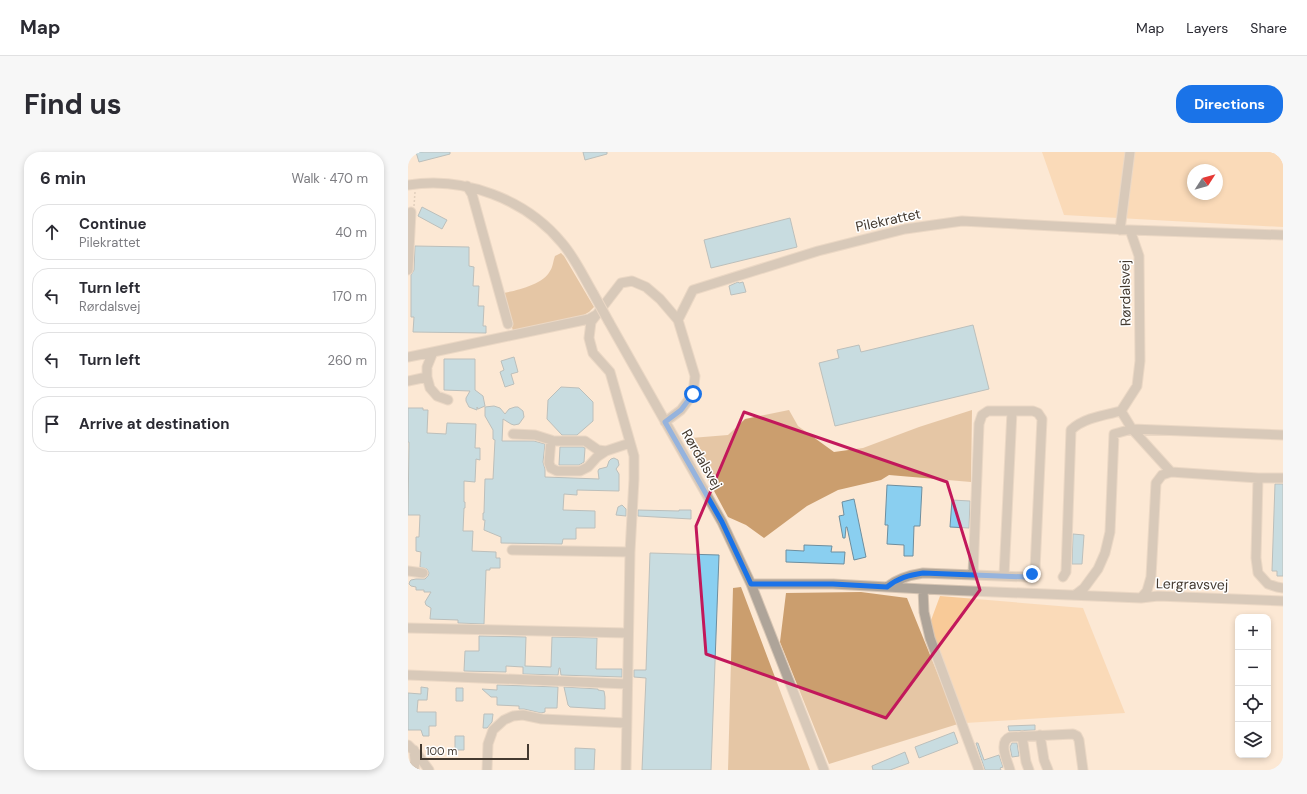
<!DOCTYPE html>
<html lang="en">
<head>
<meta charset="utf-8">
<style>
	:root { --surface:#fff; --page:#f7f7f7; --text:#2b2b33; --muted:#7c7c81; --line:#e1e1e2; --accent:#1a73e8 }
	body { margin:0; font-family:"DM Sans",sans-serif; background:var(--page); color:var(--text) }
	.controls { position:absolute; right:12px; bottom:12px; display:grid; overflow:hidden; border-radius:8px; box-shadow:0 2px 6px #0003 }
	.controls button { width:36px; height:36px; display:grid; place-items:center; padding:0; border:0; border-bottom:1px solid var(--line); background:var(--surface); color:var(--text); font:20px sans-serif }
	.compass { position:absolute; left:779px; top:12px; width:36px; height:36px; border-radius:50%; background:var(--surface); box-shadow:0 2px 6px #0003; rotate:54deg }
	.scale { position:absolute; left:12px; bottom:10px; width:109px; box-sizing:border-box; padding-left:4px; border:2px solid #443a30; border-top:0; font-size:11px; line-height:14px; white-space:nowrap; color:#443a30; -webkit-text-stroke:3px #fff; paint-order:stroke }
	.stop { position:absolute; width:12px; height:12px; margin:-9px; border:3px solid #1a73e8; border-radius:50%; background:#fff }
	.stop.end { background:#1a73e8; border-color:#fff; box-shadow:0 1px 4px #0008 }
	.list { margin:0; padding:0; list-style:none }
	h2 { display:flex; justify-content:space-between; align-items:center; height:52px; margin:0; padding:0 16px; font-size:17px }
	h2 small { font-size:13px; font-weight:400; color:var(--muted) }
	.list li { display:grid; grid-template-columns:26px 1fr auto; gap:12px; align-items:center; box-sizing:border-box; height:56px; margin:0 8px 8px; padding:0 8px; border:1px solid var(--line); border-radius:16px }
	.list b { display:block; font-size:15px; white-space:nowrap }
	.list p { margin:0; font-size:13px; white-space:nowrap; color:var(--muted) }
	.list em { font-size:13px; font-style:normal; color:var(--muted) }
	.icon { flex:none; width:22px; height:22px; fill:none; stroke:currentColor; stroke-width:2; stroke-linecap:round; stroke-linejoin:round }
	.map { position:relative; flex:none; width:875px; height:618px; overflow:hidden; border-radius:16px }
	header { display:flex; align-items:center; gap:24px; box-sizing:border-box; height:56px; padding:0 20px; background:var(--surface); border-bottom:1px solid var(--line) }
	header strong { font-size:19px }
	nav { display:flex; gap:22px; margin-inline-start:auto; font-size:14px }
	.intro { display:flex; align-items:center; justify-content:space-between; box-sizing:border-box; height:96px; padding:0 24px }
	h1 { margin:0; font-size:28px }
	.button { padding:10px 18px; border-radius:16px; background:var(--accent); color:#fff; font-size:14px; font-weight:700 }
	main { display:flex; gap:24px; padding:0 24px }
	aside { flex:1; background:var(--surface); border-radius:16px; box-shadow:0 2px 6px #0003 }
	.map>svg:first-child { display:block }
</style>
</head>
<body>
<header>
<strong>Map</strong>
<nav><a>Map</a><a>Layers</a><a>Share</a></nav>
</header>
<div class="intro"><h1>Find us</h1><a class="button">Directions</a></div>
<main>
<aside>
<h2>6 min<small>Walk · 470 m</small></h2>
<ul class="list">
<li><svg class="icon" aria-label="ahead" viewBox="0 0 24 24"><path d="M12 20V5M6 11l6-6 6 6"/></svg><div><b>Continue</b><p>Pilekrattet</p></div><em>40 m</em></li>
<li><svg class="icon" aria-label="left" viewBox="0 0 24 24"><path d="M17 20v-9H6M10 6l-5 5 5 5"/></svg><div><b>Turn left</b><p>Rørdalsvej</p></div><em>170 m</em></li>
<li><svg class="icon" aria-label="left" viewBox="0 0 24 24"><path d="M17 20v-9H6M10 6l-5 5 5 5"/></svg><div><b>Turn left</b></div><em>260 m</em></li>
<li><svg class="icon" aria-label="arrive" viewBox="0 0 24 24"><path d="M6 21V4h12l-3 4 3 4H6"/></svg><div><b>Arrive at destination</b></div></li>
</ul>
</aside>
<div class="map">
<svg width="875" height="618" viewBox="0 0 875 618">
	<rect width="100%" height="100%" fill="#fce8d4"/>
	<!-- green -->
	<path fill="#f8ca98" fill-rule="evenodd" d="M634,0H875V75L656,63ZM785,18H809V42H785Z
		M532,444L675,456L717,561L557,571L522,471Z"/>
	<!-- forest -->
	<path fill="#cb9e6e" d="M153,101L156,104L186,155L181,160L172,165L105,179L95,141C108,139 136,132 142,119C145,115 145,109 147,104Z
		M381,258L390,274L426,300L455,296L511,275L564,258L563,330L481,323L473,328L430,338L399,354L356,386L338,373L320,365L282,294L283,286L320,283L337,267Z
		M333,435L402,618H320L325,436Z
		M453,440L499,446L550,572L421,612L372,490L378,441Z"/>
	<!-- building -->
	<path fill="#8acff0" stroke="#6e8e9e" d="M8,0H42V2L11,10Z
		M175,0H199V2L177,8Z
		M14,55L39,68L34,77L10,64Z
		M382,66L389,95L303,116L296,88Z
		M7,94L61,95V114L66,115L65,134H71L70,154H76L75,174H78V181L5,180L6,165H3V123L6,118Z
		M330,130L331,131L335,130L338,140L323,143L321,134Z
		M565,173L581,237L427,274L411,211L431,206L429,198L451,193L453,200Z
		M106,205L110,220L103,222L106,232L97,235L92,220L96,218L93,209Z
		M36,207H67V238L75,244L77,254L70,257L69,255V258L61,255L58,249V246L62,239L36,238Z
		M153,235L171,236L185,250V269L169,283H154L139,267L140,248Z
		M86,254L92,256L97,262L101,257L107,255H110L115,259L116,265L111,272L106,273L103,272L95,267L94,289H126L137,292L135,310L137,317V325L191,327L190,319L191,317L199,315L201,309L203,307L206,306L210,308L211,313L208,317L211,322V339L169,338V343L156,342L155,358L187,359V376H168V387H155L154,392L93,391V385L76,378L77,368H75V361H76L77,327H85L87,288L85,287V278L77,264V255Z
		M0,256H15V258H20L19,281L38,282L39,271L68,272L67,296H72V308L68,307L67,330L56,329V350H57V356H56L55,379H65L64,399L88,400V406H92V416H82V418H78L76,472L50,471V468L22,467L23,456L18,453L17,450L23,440H16V438H8V435L3,434L1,432L2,429L3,428L8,427H17L20,424L21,421L19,417L12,415L13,400L8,399V385H11L12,363H0L1,290H0Z
		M152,295H175L177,296L176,310L171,313H151Z
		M867,332H875V424H869V419H864Z
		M479,333L514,335L512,374H506L505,404H496V393L479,392L480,373H477Z
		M446,347L458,405L446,408L439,375H438L437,386H435L431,364L436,363L434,350Z
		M544,348L562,349L561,376L542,375Z
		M214,353L218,357V364L208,363L210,355Z
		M230,358L271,359V358H283V367L230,364Z
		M665,382L676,383L674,412H664Z
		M396,393L424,394L423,400H437L436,412L378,410V398L396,399Z
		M242,401L311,403L303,618H234L238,526L226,525V518H238Z
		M71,484L118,485L117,514L143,515L144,485L189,486L188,517H214V525L153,523L152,516H151L150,523L115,522V515L98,514V520L56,519L57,499H71Z
		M89,533L150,535L149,556H137V560L133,561L116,557H111V554L89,553V545H83L74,537L89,538Z
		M13,535L20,536L19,548H10L9,560H28V574H21V584H15L13,578H0V541L13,542Z
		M156,535L190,537V538L196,539L197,545V557L162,555L160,553Z
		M48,536H55V549H48Z
		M76,562H85L84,570L79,576H75Z
		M627,573V578L601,579L600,574Z
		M546,580L550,591L511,606L507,595Z
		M47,584H56V598H47Z
		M568,591H570L576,608L591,603L595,615L592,616L593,618H577Z
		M604,591H609L611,604L604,605L602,595Z
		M167,596L187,597L186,618H167Z
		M497,600L501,611L482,618H465L464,614Z"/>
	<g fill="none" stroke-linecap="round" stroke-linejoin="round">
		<!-- minor casing -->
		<g stroke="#d7c5b3" stroke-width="11">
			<path id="minor" d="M0,33C56,24 118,47 154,91C167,106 175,124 185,141
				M59,34L64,42L100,172
				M712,78L722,0
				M0,118L3,60
				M270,168L285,138L410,99L497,77L554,69L722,78L875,83
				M201,170L314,370L343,432L416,618
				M25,200L19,215V225L22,236L29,244L40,248
				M0,205L25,200L181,167L188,163
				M0,229L19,225
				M105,282L127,283L146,289H177L190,298L198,299L222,291
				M143,288L141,311L143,316L149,319H172L180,315L189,305L198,299
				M763,320L724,277L875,283
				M850,326L848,406L850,421L860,432L869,435L875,436
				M875,326H850L763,320L754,323L748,331L743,425L739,439L733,446L750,444L875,449
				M104,398L222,400
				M0,419L15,421
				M596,424L604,259
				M655,425L658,420L663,278C675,266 697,263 713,259
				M343,432H425L515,437L733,446
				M479,435C490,426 502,423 515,421L619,425L624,422L627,417L634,267L630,261L625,259H580L574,263L571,272L565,423
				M515,437L516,460L522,486L571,618
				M667,443L676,436L690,417L697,401L702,380L706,282L724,277L713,259L729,234L732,209L731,104L722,78
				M0,476L220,481
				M0,523L219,532
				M632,583L636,608L640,618
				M614,584L618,610L621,618
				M0,593L10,603L21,618
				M6,598L7,608L6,618
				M79,618L80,592L85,578L96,568L105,564L115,563L134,567L218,571
				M218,618L222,400L226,327V304L202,220L185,201L181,186L183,170L213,131L224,129L238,135L252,147L270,168L287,224L285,242L273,258L257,270
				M602,618C599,608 590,590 602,585L665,582L669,584L671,588L675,618"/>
		</g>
		<!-- path -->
		<path stroke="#c4b3a2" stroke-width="1.5" stroke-dasharray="2 2" stroke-linecap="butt" d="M6,54L7,40"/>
		<!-- minor -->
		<use href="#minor" stroke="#aea499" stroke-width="9"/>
		<!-- minor-bridge casing -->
		<g stroke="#d7c5b3" stroke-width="11" stroke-linecap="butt">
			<path id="minor-bridge" d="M185,141L201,170"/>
		</g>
		<!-- minor-bridge -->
		<use href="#minor-bridge" stroke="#aea499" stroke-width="9"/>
	</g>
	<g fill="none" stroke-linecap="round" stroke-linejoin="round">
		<!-- route -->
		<path stroke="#1a73e8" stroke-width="5" d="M285,242L273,258L257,270L314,370L343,432H425L479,435C490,426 501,423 515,421L619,425L624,422"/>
	</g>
	<!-- marked area -->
	<path d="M0 0H875V618H0ZM336,260L539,330L572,438L478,566L298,502L288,374Z" fill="#fce8d4" fill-opacity=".55" fill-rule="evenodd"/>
	<path fill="none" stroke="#c2185b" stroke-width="3" stroke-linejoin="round" d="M336,260L539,330L572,438L478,566L298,502L288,374Z"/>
	<g text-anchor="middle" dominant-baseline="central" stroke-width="3" stroke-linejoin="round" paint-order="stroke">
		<!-- street labels -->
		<g font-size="14" fill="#443a30" stroke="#fff">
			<text transform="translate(480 68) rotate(-12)">Pilekrattet</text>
			<text transform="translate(717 141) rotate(-91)">Rørdalsvej</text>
			<text transform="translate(294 307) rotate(60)">Rørdalsvej</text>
			<text transform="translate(784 432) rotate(1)">Lergravsvej</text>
		</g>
	</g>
</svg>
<div class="controls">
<button>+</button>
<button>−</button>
<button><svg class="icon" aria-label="locate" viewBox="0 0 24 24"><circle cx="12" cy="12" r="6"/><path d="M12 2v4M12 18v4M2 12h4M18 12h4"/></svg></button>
<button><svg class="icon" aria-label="layers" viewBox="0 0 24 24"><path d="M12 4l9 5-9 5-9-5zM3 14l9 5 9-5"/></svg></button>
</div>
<svg class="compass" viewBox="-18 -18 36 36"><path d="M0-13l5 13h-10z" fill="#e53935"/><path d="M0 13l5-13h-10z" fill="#7c7c81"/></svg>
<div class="scale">100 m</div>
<div class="stop" style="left:285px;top:242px"></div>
<div class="stop end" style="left:624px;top:422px"></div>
</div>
</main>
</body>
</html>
